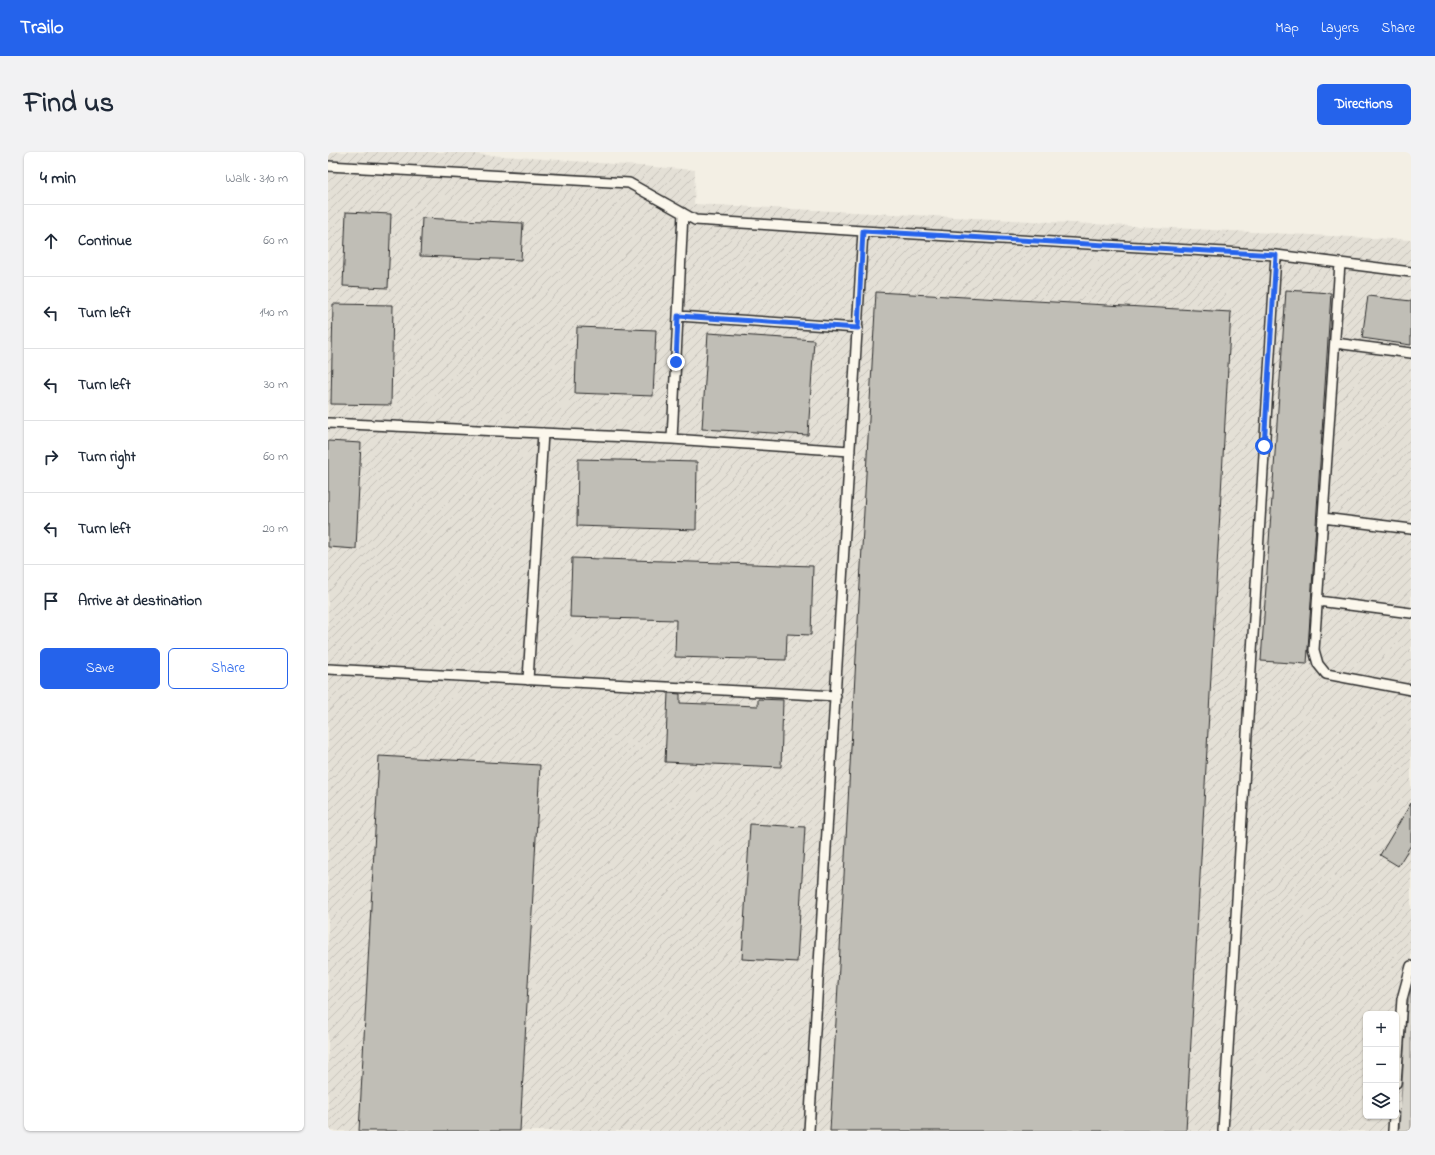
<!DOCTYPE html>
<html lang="en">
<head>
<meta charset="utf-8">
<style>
	:root { --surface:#fff; --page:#f2f2f3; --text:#1f2937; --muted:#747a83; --line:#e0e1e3; --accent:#2563eb }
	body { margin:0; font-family:"Indie Flower",sans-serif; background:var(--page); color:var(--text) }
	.controls { position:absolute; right:12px; bottom:12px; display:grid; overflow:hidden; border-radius:6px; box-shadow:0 1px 3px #0004 }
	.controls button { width:36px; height:36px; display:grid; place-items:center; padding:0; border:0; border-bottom:1px solid var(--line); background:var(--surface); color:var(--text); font:20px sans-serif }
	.stop { position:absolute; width:12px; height:12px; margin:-9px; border:3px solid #2563eb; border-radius:50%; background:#fff }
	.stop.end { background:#2563eb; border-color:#fff; box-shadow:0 1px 4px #0008 }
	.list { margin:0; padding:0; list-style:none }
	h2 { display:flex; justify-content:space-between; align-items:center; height:52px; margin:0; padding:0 16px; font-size:17px }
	h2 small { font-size:13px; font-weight:400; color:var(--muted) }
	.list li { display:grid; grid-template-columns:26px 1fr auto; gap:12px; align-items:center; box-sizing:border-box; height:72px; padding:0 16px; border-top:1px solid var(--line) }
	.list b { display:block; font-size:15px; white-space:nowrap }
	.list em { font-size:13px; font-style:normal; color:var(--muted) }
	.actions { display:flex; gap:8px; padding:12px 16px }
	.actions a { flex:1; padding:9px 0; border:1px solid var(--accent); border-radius:6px; text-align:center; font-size:14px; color:var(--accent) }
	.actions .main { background:var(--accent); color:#fff }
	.icon { flex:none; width:22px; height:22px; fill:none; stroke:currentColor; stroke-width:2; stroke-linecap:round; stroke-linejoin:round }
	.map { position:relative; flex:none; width:1083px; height:979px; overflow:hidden; border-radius:6px }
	header { display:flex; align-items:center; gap:24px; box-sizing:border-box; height:56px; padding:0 20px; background:var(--accent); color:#fff }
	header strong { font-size:19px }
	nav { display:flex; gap:22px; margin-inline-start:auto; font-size:14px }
	.intro { display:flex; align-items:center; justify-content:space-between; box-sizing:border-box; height:96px; padding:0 24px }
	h1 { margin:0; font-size:28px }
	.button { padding:10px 18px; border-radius:6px; background:var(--accent); color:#fff; font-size:14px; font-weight:700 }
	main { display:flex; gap:24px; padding:0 24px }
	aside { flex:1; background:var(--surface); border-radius:6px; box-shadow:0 1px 3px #0004 }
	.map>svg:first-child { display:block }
</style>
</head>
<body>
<header>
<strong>Trailo</strong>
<nav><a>Map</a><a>Layers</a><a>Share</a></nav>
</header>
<div class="intro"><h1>Find us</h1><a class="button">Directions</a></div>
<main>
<aside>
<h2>4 min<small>Walk · 310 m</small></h2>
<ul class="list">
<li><svg class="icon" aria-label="ahead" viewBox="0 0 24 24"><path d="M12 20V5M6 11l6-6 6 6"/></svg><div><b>Continue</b></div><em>60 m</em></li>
<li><svg class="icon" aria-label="left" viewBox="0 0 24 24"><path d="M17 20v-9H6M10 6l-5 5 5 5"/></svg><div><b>Turn left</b></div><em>140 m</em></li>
<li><svg class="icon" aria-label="left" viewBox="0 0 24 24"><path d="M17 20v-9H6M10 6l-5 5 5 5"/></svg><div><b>Turn left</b></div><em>30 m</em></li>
<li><svg class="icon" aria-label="right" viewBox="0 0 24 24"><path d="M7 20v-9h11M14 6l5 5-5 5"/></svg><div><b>Turn right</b></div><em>60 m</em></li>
<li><svg class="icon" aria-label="left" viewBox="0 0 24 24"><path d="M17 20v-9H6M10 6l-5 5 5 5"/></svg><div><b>Turn left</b></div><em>20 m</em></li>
<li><svg class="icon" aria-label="arrive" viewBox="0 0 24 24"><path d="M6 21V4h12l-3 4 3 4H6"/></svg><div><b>Arrive at destination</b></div></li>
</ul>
<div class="actions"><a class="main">Save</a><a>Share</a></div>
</aside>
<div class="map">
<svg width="1083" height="979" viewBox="0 0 1083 979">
	<defs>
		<pattern id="industrial-furrows" width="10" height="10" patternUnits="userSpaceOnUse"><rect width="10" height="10" fill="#e4e0d6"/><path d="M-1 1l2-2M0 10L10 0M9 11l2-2" fill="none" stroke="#c4c0b8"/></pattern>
	</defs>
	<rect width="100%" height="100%" fill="#f3efe4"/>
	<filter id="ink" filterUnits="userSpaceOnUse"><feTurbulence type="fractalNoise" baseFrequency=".025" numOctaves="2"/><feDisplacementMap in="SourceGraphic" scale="8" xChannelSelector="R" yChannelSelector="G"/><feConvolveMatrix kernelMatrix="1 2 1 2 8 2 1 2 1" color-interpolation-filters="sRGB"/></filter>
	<g filter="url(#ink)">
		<!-- industrial -->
		<path fill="url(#industrial-furrows)" fill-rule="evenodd" d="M0,0H120L367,18L366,52L1083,88V979H0ZM1038,862H1068V964H1038Z"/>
		<!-- garden -->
		<path fill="#d5d2c9" stroke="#807e7a" d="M1083,837V979H1071L1079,855Z"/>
		<!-- building -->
		<path fill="#c0beb6" stroke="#2b2b2b" d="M18,60L63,62L60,136L15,134Z
			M94,66L195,71L193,108L92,104Z
			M958,138L1003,141L979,512L933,509Z
			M548,140L903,160L858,979H502Z
			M1040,144L1083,149V193L1034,186Z
			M5,152L65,153L63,253L3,252Z
			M249,175L328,178L325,244L247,241Z
			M380,181L486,188L480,283L374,277Z
			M0,289L33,291L28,397L0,395Z
			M250,307L369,310L368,378L249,374Z
			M244,406L485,414L483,483L459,482L458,508L347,505L348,468L242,465Z
			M340,541L352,542V551L430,554V547L455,548L453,615L337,610Z
			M51,604L212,613L192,979H31Z
			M1083,651V693L1070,714L1052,703Z
			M422,672L477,675L469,810L414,807Z"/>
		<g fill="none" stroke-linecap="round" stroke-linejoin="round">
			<!-- lane casing -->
			<g stroke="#2b2b2b" stroke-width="12">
				<path id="lane" d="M0,14L301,31L367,68L535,79L948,103L1083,120
					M1012,111L986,498L990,512L998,522L1083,538
					M350,164L530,176
					M1007,191L1083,201
					M0,271L344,287L522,299
					M344,287L355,61
					M995,366L1083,377
					M990,449L1083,461
					M0,517L508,544
					M200,528L215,281
					M1068,931L1074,847L1083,814
					M481,979L535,79
					M895,979L948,103
					M1065,979L1066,964"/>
			</g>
			<!-- lane -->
			<use href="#lane" stroke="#fbf7ec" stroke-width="9"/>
		</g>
	</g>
	<g fill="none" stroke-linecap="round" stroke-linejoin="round" filter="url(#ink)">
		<!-- route -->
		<path stroke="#2563eb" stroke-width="5" d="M348,210L350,164L530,176L535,79L948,103L936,294"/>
	</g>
</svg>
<div class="controls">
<button>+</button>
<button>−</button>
<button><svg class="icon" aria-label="layers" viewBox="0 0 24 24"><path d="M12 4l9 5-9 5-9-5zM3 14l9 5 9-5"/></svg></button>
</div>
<div class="stop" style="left:936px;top:294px"></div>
<div class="stop end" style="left:348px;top:210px"></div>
</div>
</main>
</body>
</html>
